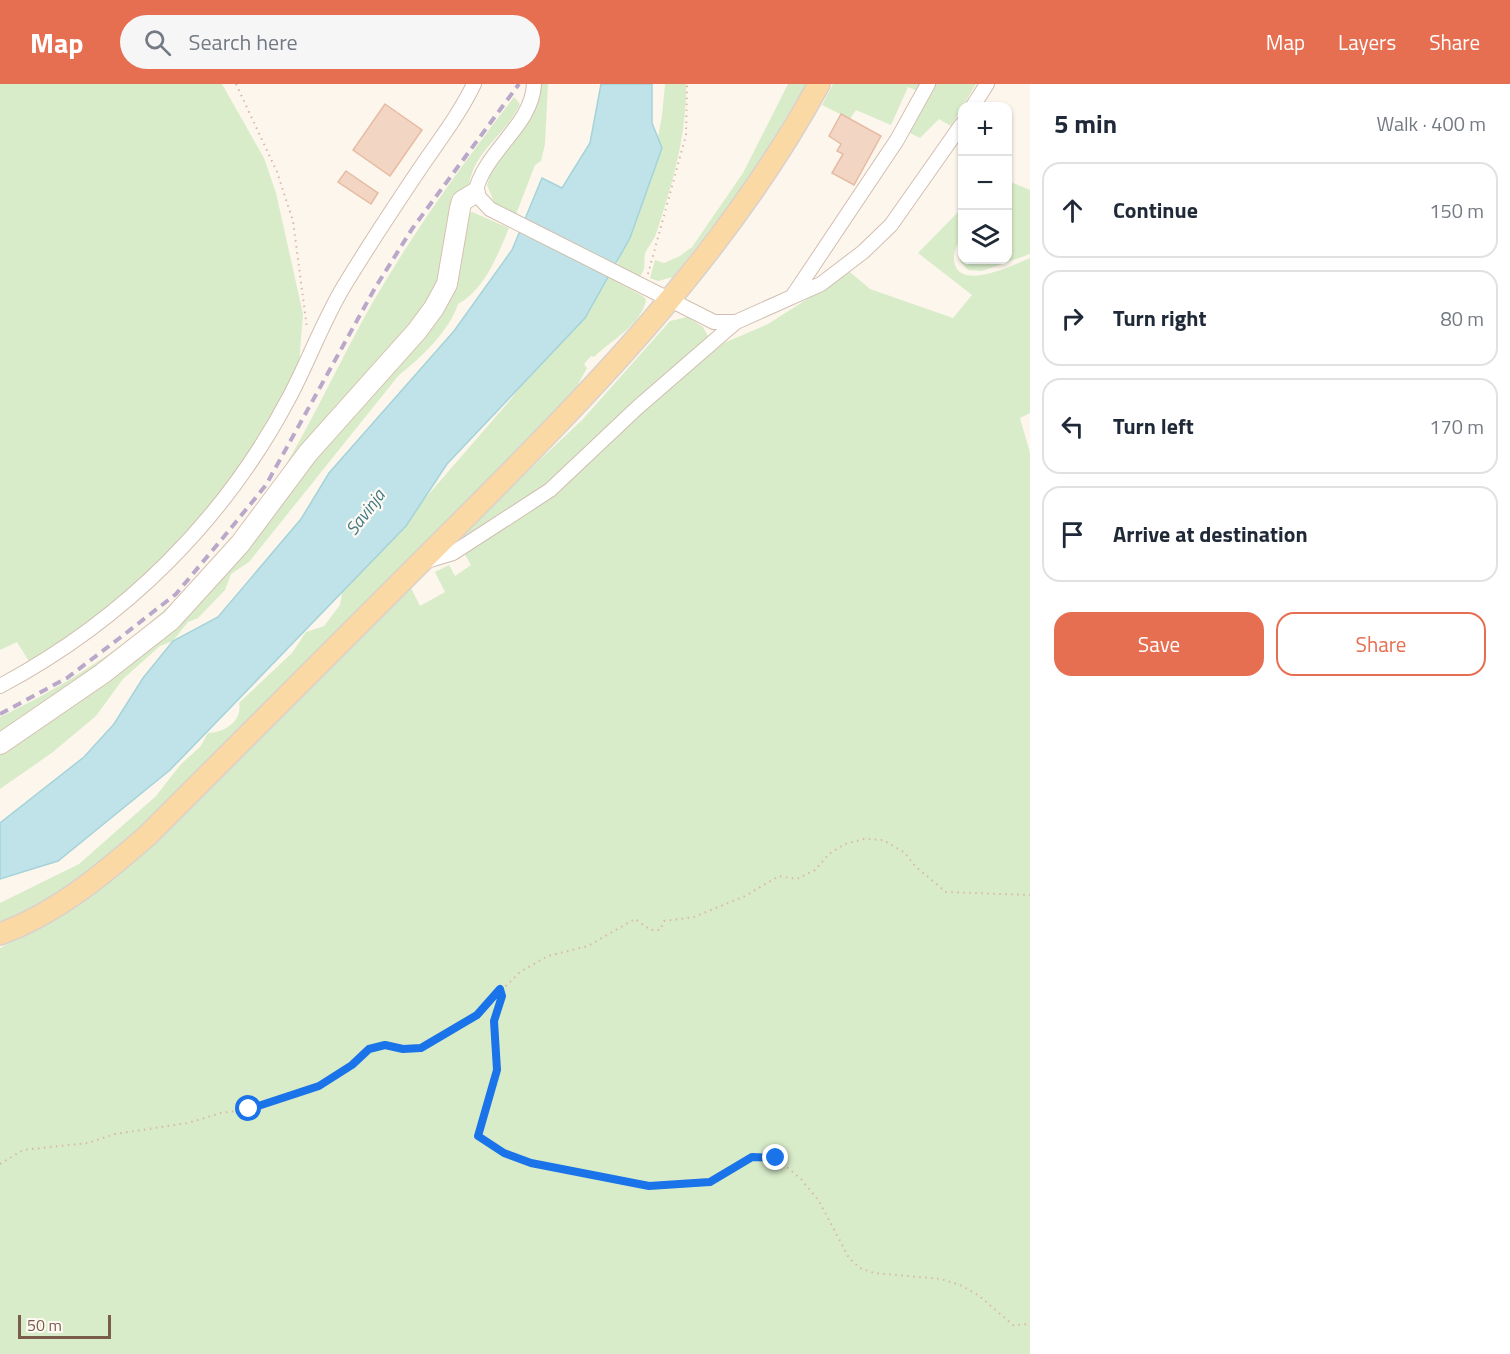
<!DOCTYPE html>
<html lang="en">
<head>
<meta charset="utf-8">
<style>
	:root { --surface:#fff; --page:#f6f6f7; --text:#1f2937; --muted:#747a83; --line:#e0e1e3; --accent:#e76f51 }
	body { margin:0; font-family:"Titillium Web",sans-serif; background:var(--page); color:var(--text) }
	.controls { position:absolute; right:18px; top:18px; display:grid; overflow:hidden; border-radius:12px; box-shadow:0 2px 4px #0004 }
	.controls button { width:54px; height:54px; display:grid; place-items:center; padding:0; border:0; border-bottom:2px solid var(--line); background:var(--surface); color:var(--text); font:30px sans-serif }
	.scale { position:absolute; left:18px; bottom:15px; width:93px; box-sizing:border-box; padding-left:6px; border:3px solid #7a5c4d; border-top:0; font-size:16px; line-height:21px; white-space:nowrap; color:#7a5c4d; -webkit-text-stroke:4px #fffaf3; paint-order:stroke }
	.stop { position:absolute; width:18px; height:18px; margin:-14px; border:4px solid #1a73e8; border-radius:50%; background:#fff }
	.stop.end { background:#1a73e8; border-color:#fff; box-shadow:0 2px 6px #0008 }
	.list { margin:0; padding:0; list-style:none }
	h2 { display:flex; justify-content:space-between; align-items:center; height:78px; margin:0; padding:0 24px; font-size:26px }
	h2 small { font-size:20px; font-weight:400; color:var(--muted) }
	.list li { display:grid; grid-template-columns:39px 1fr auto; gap:18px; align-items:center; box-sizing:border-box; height:96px; margin:0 12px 12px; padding:0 12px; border:2px solid var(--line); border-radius:18px }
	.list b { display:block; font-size:22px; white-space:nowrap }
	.list em { font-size:20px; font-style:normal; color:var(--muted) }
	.actions { display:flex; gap:12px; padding:18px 24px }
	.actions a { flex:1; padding:14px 0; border:2px solid var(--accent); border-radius:18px; text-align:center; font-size:21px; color:var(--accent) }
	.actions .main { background:var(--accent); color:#fff }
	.icon { flex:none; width:33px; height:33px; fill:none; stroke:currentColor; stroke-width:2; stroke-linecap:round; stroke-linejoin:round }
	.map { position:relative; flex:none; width:1030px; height:1270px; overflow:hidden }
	header { display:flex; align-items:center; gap:36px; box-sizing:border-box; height:84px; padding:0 30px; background:var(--accent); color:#fff }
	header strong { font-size:28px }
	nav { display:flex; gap:33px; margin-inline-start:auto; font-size:21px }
	.search { width:420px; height:54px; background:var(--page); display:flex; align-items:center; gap:15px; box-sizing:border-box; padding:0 21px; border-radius:33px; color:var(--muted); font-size:22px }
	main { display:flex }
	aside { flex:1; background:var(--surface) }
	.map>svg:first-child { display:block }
</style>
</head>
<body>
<header>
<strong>Map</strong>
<div class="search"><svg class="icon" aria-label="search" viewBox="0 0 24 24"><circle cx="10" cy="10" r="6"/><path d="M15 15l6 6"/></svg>Search here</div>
<nav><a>Map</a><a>Layers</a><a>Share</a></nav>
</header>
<main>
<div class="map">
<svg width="1030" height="1270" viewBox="0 0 1030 1270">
	<rect width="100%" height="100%" fill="#fdf6ec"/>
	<!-- green -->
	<path fill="#d8ecc9" d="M0,0H222L264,74L276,109L303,230L299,280L261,353L222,409L191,449L120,519L30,579L17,558L0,566Z
		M537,0H548L545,60L541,77L535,81L515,133L496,123L487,101L492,86Z
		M665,0H686C687,51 672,102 656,150C654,157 647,163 645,170C643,179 647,184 640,192L617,181L649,99L662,32Z
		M788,0H806L749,95L673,193L658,197L650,194L655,176L664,179L680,172L692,163L743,89Z
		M833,0H924L920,8L908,3L891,41L856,26L850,35L822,21Z
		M931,0H976L951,42L939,35L920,54L906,47Z
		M514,13L520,20C506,51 472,68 469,103L451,119L452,158L448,185L428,226L322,348L246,450L150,549L116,576L0,657V633C107,583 201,508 268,409C308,349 337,281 373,218C414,147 464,78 514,13Z
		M1008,97L1030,106V170L982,187L968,186L960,177L962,158V176H1008Z
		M962,124C962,131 964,140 962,147C961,156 954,164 954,174C955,210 1013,181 1030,174V329L1020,334L1030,369V1270H0V864L74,824L111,797L145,767L411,504L420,522L445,508L435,488L449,481L455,492L471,481L464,469L644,326L724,259L768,240L850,188L870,205L953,234L972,211L918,169Z
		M472,128L509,144C498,171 484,206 458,220C450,246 421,274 399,291L249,478L231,490L225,506L198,534L188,538L173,557L160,562L123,595L96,632L53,668L0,705V663L134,571L418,252L466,130Z
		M604,191L641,211L646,215C643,240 610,257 594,273L591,272L584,280L587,284L575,306L138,751L67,808L0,842V819L79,780L156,712L181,680L200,663L208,649C224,649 243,637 239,619L292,569L306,548L324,542L340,521L343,504L389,456L511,315Z
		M687,233L703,243L708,252L706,259L548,404L503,427L494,438L454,464L451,460L583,335L670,237Z"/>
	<!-- water -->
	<path fill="#bfe3e8" stroke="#a5d3da" stroke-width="1.5" d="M601,0H652V39L662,64L630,154L585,234L447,380L406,442L170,686L58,777L0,795V739L84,673L114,640L143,594L173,557L218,533L301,435L329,389L454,247L512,166L542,94L562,104L590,59Z"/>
	<!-- building -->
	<path fill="#f3d5c3" stroke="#e6bba3" stroke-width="1.5" d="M385,20L422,46L390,92L353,66Z
		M841,30L881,52L854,101L832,89L843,70L837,67L841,60L829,52Z
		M346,87L378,109L371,120L338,98Z"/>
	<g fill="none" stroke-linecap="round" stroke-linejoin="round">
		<!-- street casing -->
		<g stroke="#d1beb0" stroke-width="16">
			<path id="street" d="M534,0C532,42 485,66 475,109L490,125L714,238H736
				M973,22L987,0
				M792,213L897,56L928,0
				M423,478L453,469L550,406L638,323L736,238L821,200L863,168L891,141L962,40
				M0,602C124,536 225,436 290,312C309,276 323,237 344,202C369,161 396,120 423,80C441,54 460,29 474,0"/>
		</g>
		<!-- secondary casing -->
		<g stroke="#d6c0b0" stroke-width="22">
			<path id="secondary" d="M0,660L102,590L171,536L240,460L308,369L417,247L434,224L447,200L460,124L462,117L475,109"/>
		</g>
		<!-- primary casing -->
		<g stroke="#dad1cd" stroke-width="24">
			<path id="primary" d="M0,850C57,829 102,791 147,752C248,651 348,551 449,450C587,312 725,173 819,0"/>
		</g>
		<!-- path -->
		<path stroke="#d9b8a5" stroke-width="2" stroke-dasharray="1.5 4.5" stroke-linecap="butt" d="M236,0L277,88L293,137L307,244
			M648,190L686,51L687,0
			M500,905L502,912L494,937L497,986L478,1052L504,1069L531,1079L649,1102L710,1098L752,1073L776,1074L801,1095L819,1117L849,1174L860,1184L874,1189L941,1195L960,1201L978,1211L1013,1241L1030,1240
			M0,1080L23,1066L88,1059L115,1050L188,1039L221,1029L249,1025L319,1002L352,981L369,965L385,961L403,965L421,964L477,931L520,888L548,872L588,862L635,835L651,846H660L664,837L694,833L745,812L779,792L797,795L815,786L829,770L845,760L864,755L883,756L904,768L915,782L946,808L1030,811"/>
		<!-- street -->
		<use href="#street" stroke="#fff" stroke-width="14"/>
		<!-- secondary -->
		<use href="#secondary" stroke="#fff" stroke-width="20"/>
		<!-- primary -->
		<use href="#primary" stroke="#fbd9a5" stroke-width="21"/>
		<!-- rail -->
		<path stroke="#b9a8c9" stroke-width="4" stroke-dasharray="9 6" stroke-linecap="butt" d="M0,630L67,594L121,553L176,510L222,455L266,401L375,204L412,145L519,0"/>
	</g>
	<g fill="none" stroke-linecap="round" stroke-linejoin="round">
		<!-- route -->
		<path stroke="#1a73e8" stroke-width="8" d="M249,1025L319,1002L352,981L369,965L385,961L403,965L421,964L477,931L500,905L502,912L494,937L497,986L478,1052L504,1069L531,1079L649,1102L710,1098L752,1073L776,1074"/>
	</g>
	<g text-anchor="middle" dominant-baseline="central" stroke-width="4.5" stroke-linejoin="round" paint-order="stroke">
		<!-- water labels -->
		<g font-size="18" font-style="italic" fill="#437c86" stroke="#fffaf3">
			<text transform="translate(365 428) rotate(-53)">Savinja</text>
		</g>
	</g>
</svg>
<div class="controls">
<button>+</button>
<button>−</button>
<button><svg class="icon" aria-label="layers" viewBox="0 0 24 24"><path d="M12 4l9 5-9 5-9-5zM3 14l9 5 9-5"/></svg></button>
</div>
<div class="scale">50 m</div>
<div class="stop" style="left:249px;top:1025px"></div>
<div class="stop end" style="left:776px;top:1074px"></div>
</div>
<aside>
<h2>5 min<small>Walk · 400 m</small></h2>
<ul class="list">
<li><svg class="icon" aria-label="ahead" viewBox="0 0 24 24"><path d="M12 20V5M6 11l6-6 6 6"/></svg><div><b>Continue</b></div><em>150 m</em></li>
<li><svg class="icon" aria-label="right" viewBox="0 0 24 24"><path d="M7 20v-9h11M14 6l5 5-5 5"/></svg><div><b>Turn right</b></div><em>80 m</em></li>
<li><svg class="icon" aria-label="left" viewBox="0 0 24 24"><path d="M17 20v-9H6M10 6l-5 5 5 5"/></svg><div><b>Turn left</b></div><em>170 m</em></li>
<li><svg class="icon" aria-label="arrive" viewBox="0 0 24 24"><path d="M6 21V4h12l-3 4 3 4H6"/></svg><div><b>Arrive at destination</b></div></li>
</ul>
<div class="actions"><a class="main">Save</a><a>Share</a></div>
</aside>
</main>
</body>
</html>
